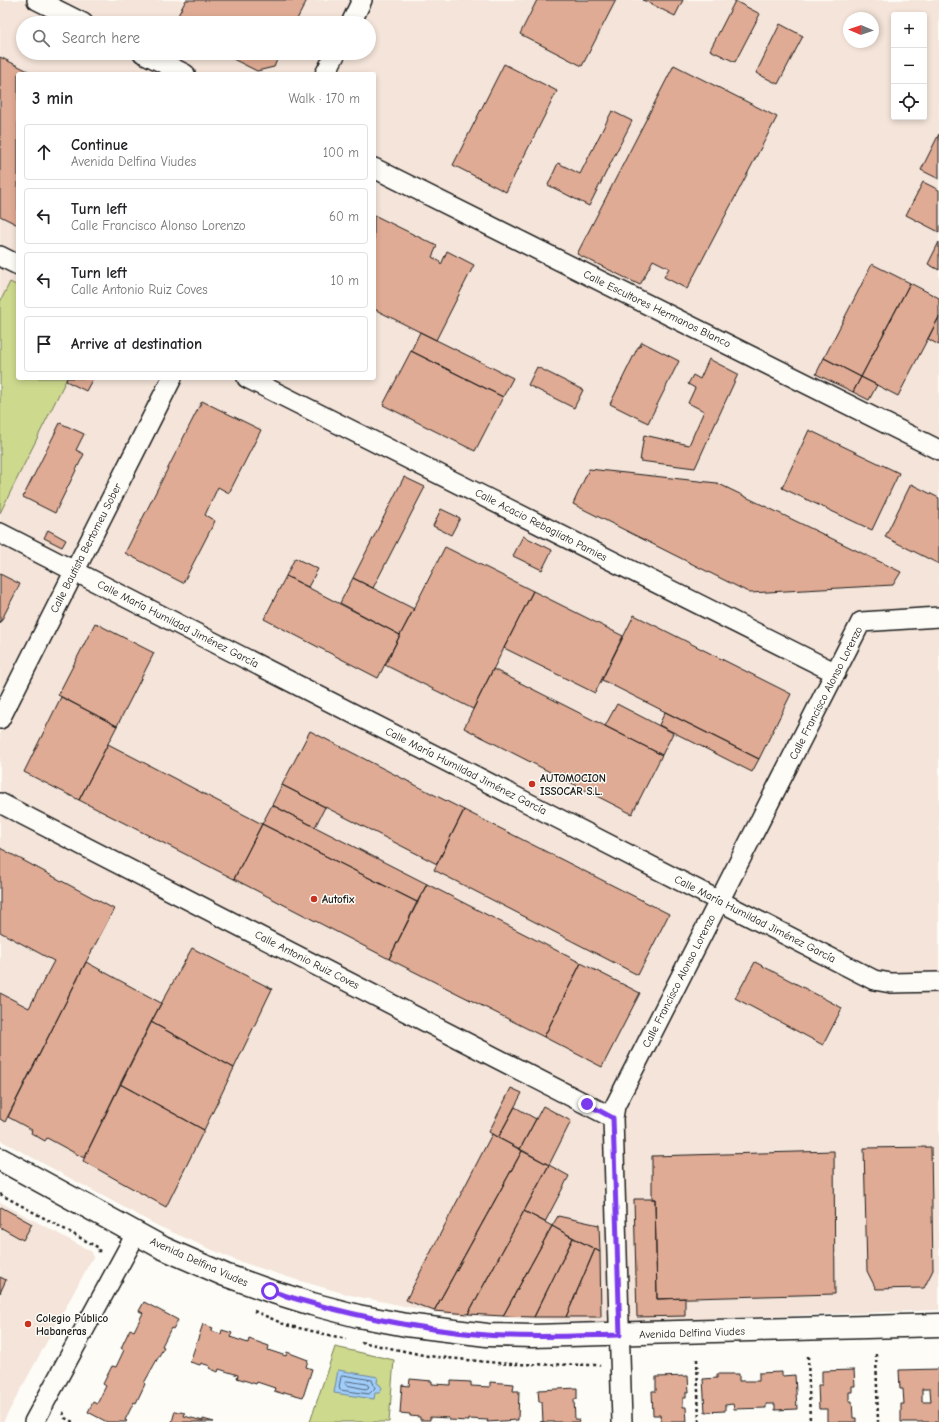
<!DOCTYPE html>
<html lang="en">
<head>
<meta charset="utf-8">
<style>
	:root { --surface:#fff; --page:#f6f6f6; --text:#202124; --muted:#757577; --line:#e0e0e0 }
	body { margin:0; font-family:"Comic Neue",sans-serif; background:var(--page); color:var(--text) }
	.controls { position:absolute; right:12px; top:12px; display:grid; overflow:hidden; border-radius:4px; box-shadow:0 2px 6px #0003 }
	.controls button { width:36px; height:36px; display:grid; place-items:center; padding:0; border:0; border-bottom:1px solid var(--line); background:var(--surface); color:var(--text); font:20px sans-serif }
	.compass { position:absolute; left:843px; top:12px; width:36px; height:36px; border-radius:50%; background:var(--surface); box-shadow:0 2px 6px #0003; rotate:272deg }
	.stop { position:absolute; width:12px; height:12px; margin:-9px; border:3px solid #7c3aed; border-radius:50%; background:#fff }
	.stop.end { background:#7c3aed; border-color:#fff; box-shadow:0 1px 4px #0008 }
	.list { margin:0; padding:0; list-style:none }
	h2 { display:flex; justify-content:space-between; align-items:center; height:52px; margin:0; padding:0 16px; font-size:17px }
	h2 small { font-size:13px; font-weight:400; color:var(--muted) }
	.list li { display:grid; grid-template-columns:26px 1fr auto; gap:12px; align-items:center; box-sizing:border-box; height:56px; margin:0 8px 8px; padding:0 8px; border:1px solid var(--line); border-radius:4px }
	.list b { display:block; font-size:15px; white-space:nowrap }
	.list p { margin:0; font-size:13px; white-space:nowrap; color:var(--muted) }
	.list em { font-size:13px; font-style:normal; color:var(--muted) }
	.icon { flex:none; width:22px; height:22px; fill:none; stroke:currentColor; stroke-width:2; stroke-linecap:round; stroke-linejoin:round }
	.map { position:relative; flex:none; width:939px; height:1422px; overflow:hidden }
	.search { position:absolute; background:var(--surface); box-shadow:0 2px 6px #0003; left:16px; top:16px; width:360px; height:44px; display:flex; align-items:center; gap:10px; box-sizing:border-box; padding:0 14px; border-radius:22px; color:var(--muted); font-size:15px }
	.panel { position:absolute; background:var(--surface); box-shadow:0 2px 6px #0003; left:16px; top:72px; width:360px; height:308px; border-radius:4px }
	.map>svg:first-child { display:block }
</style>
</head>
<body>
<div class="map">
<svg width="939" height="1422" viewBox="0 0 939 1422">
	<rect width="100%" height="100%" fill="#fdfcf7"/>
	<filter id="ink" filterUnits="userSpaceOnUse"><feTurbulence type="fractalNoise" baseFrequency=".025" numOctaves="2"/><feDisplacementMap in="SourceGraphic" scale="8" xChannelSelector="R" yChannelSelector="G"/><feConvolveMatrix kernelMatrix="1 2 1 2 8 2 1 2 1" color-interpolation-filters="sRGB"/></filter>
	<g filter="url(#ink)">
		<!-- built -->
		<path fill="#f4e4d9" fill-rule="evenodd" d="M0,0H939V1310L603,1323L444,1314L350,1295L297,1280L235,1260L158,1226L0,1140ZM894,15H924V117H894ZM849,18H873V42H849ZM23,23H369V53H23ZM18,74H374V378H18Z
			M0,1202L92,1252L93,1257L3,1422H0Z"/>
		<!-- green -->
		<path fill="#cdd98d" stroke="#747a54" d="M10,282L18,286V378H67L0,513V302Z
			M335,1347L394,1360L389,1422H310Z"/>
		<!-- water -->
		<path fill="#a0cdfa" stroke="#6b86a1" d="M338,1370L378,1377L377,1383L380,1385L382,1388L379,1393H375L374,1399L334,1393Z"/>
		<g fill="none" stroke-linecap="round" stroke-linejoin="round">
			<!-- shore -->
			<path stroke="#516375" stroke-width="1" d="M343,1375L372,1380L375,1388L369,1394L340,1390L339,1387L341,1377Z
				M347,1381L367,1384L369,1387L366,1389L346,1385L345,1383Z"/>
		</g>
		<!-- building -->
		<path fill="#e0ab94" stroke="#1c1c1c" fill-rule="evenodd" d="M186,0H307L295,23H174Z
			M537,0H616L582,66L520,34Z
			M643,0H683L675,16Z
			M735,1L760,14L735,62L710,50Z
			M780,24L803,36L778,84L756,73Z
			M221,53H280L274,67L257,71Z
			M0,57L34,74H18V225L0,216Z
			M504,64L557,91L506,192L453,165Z
			M674,65L777,117L687,289L664,277L669,268L653,260L640,285L577,254Z
			M612,111L632,121L589,206L548,185L558,163L580,174Z
			M939,134V179L921,170Z
			M923,182L939,190V232L906,215Z
			M374,215L437,246L432,257L439,261L441,265L447,251L474,265L436,340L374,309Z
			M939,242V270L928,264Z
			M872,264L910,283L861,377L824,358Z
			M910,283L939,298V317L898,396L861,377Z
			M939,317V345L928,339Z
			M420,332L513,378L503,397L411,351Z
			M642,342L679,361L648,423L610,404L638,347H639Z
			M411,351L503,397L475,451L383,405Z
			M824,358L861,377L853,392L816,374Z
			M709,359L738,374L695,468L640,461L644,435L689,445L704,411L688,403L695,388L688,384L693,375L700,379Z
			M537,367L583,390L574,408L528,385Z
			M861,377L877,385L869,400L853,392Z
			M67,378H93L86,391L66,381Z
			M202,401L261,430L229,493L218,487L205,515L215,521L183,583L125,553Z
			M60,423L84,434L76,450L84,454L55,513L23,497Z
			M809,430L899,473L872,530L782,488Z
			M589,469L717,483L901,572L893,585L750,593L573,504Z
			M404,477L425,487L373,588L353,578Z
			M911,484L939,498V564L885,537Z
			M441,509L460,518L451,535L433,526Z
			M48,530L66,540L62,547L44,538Z
			M523,536L552,550L542,570L513,556Z
			M445,547L533,591L473,709L385,665Z
			M295,558L318,569L308,587L286,576Z
			M0,574L20,584L0,623Z
			M286,576L400,635L378,678L264,619Z
			M353,578L414,609L400,635L340,603Z
			M533,591L623,636L595,693L504,648Z
			M634,615L791,694L759,759L602,680Z
			M95,623L154,653L117,726L58,695Z
			M493,669L662,755L632,814L464,728Z
			M61,697L117,726L79,800L24,772Z
			M617,704L673,733L662,755L605,726Z
			M665,712L759,759L752,772L659,725Z
			M310,731L464,810L437,864L282,785Z
			M108,744L262,824L234,879L79,800Z
			M282,785L325,807L315,827L272,805Z
			M272,805L427,884L417,902L262,824Z
			M464,810L669,914L638,975L434,870Z
			M262,824L417,902L389,959L234,879Z
			M0,848L114,909L86,962L5,1122L0,1119V993L29,1008L54,961L0,932Z
			M427,884L581,963L544,1037L389,959Z
			M192,948L272,989L234,1068L151,1022Z
			M86,962L161,1003L84,1158L47,1138L45,1141L31,1133L32,1130L8,1117Z
			M755,962L842,1008L823,1045L735,998Z
			M581,963L640,993L602,1067L544,1037Z
			M151,1022L234,1068L204,1130L120,1084Z
			M120,1084L204,1130L166,1207L83,1161Z
			M511,1088L522,1093L498,1138L489,1132Z
			M543,1106L571,1121L549,1165L520,1149Z
			M515,1107L536,1119L520,1149L498,1138Z
			M492,1134L522,1151L434,1311L406,1300Z
			M931,1147L933,1270L924,1288L876,1289L867,1271L864,1148Z
			M522,1151L549,1165L468,1314L434,1311Z
			M834,1151L835,1294L657,1299L655,1199H652V1156Z
			M549,1165L569,1176L545,1222L524,1211Z
			M634,1199H655L657,1299L685,1298V1316L637,1317Z
			M1,1207L32,1224L23,1240L0,1227V1209Z
			M524,1211L552,1226L503,1316L468,1314Z
			M558,1216L599,1225L600,1252L552,1226Z
			M552,1226L573,1238L534,1317L503,1316Z
			M573,1238L595,1249L566,1317H534Z
			M595,1249L600,1252L601,1317H566Z
			M0,1277L6,1280L0,1293Z
			M144,1302L178,1320L173,1329L171,1328L162,1346L164,1347L144,1383L145,1384L136,1403L134,1402L125,1420L127,1421L126,1422H107L88,1412L93,1402L97,1404L106,1386L103,1384L112,1366L116,1367L124,1350L121,1348L130,1329L134,1331L143,1313L139,1311Z
			M203,1324L213,1328L211,1331L221,1334L222,1330L232,1333L230,1337L248,1343L249,1339L269,1346L268,1350L286,1356L287,1352L308,1360L306,1367L312,1369L303,1397L284,1392V1394L274,1391L275,1388L257,1382L256,1384L237,1378L238,1375L219,1369L218,1372L209,1368L210,1366L201,1363L200,1365L190,1362Z
			M939,1369V1422H901V1404H904L903,1389H900L899,1370ZM922,1389H930L931,1402H922Z
			M854,1370L855,1386H852V1392H849V1401H852L853,1418H856V1422H827V1409H819L818,1385H822V1371Z
			M782,1372V1376L795,1375L797,1409L775,1410V1404H766V1408L734,1409L733,1404L725,1405V1411L705,1412L703,1379L717,1378V1374H739V1381H759V1373Z
			M688,1376L689,1392H686V1398H683V1407H686L687,1422H661L660,1415H653L652,1391H656V1377Z
			M410,1379L432,1381V1384L451,1385V1381L471,1382V1386L490,1387V1382L514,1384L513,1391H519L518,1420L487,1422L488,1420L469,1419V1421L449,1420V1418L430,1417V1420H420V1417L410,1416V1414L400,1413L402,1385L409,1386Z
			M577,1388V1399H574L575,1419H578L579,1422H540H543L542,1402H539L538,1390Z
			M175,1411L185,1413L184,1416L203,1421V1419L214,1422H172Z"/>
		<g fill="none" stroke-linecap="round" stroke-linejoin="round">
			<!-- minor casing -->
			<g stroke="#1c1c1c" stroke-width="22">
				<path id="minor" d="M37,0L83,23
					M351,23L362,0
					M143,53L185,74
					M325,74L336,53
					M374,168L939,450
					M0,256L18,265
					M247,378L836,673
					M0,533L874,980L891,983L939,982
					M0,719L172,378
					M0,803L613,1118
					M34,1422L136,1234
					M622,1422L613,1118L615,1106L861,622L939,617"/>
			</g>
			<!-- tertiary casing -->
			<g stroke="#1c1c1c" stroke-width="25">
				<path id="tertiary" d="M0,1159L163,1248L225,1275L270,1291L312,1304L358,1316L406,1325L487,1335L532,1336L939,1325"/>
			</g>
			<!-- path -->
			<path stroke="#1c1c1c" stroke-width="2.5" stroke-dasharray="3 3" stroke-linecap="butt" d="M0,1194L99,1248V1255
				M254,1311L286,1325L346,1339
				M361,1342L428,1356L508,1364L598,1365L600,1366
				M876,1354L878,1422
				M808,1356L810,1422
				M697,1359L699,1422
				M63,1412L65,1418L73,1422"/>
			<!-- minor -->
			<use href="#minor" stroke="#fdfcf7" stroke-width="19"/>
			<!-- tertiary -->
			<use href="#tertiary" stroke="#fdfcf7" stroke-width="22"/>
		</g>
	</g>
	<g fill="none" stroke-linecap="round" stroke-linejoin="round" filter="url(#ink)">
		<!-- route -->
		<path stroke="#7c3aed" stroke-width="5" d="M270,1291C340,1313 412,1329 486,1335C530,1338 575,1336 620,1335L613,1118L587,1104"/>
	</g>
	<!-- markers -->
	<g fill="#c8321e" stroke="#fdfcf7" stroke-width="1.5">
		<circle cx="532" cy="784" r="4"/>
		<circle cx="314" cy="899" r="4"/>
		<circle cx="28" cy="1324" r="4"/>
	</g>
	<g text-anchor="middle" dominant-baseline="central" stroke-width="3" stroke-linejoin="round" paint-order="stroke">
		<!-- street labels -->
		<g font-size="11" fill="#1c1c1c" stroke="#fdfcf7">
			<text transform="translate(657 309) rotate(26)">Calle Escultores Hermanos Blanco</text>
			<text transform="translate(541 525) rotate(27)">Calle Acacio Rebagliato Pamies</text>
			<text transform="translate(86 548) rotate(-63)">Calle Bautista Bertomeu Sober</text>
			<text transform="translate(178 624) rotate(27)">Calle María Humildad Jiménez García</text>
			<text transform="translate(826 693) rotate(-63)">Calle Francisco Alonso Lorenzo</text>
			<text transform="translate(466 771) rotate(27)">Calle María Humildad Jiménez García</text>
			<text transform="translate(755 919) rotate(27)">Calle María Humildad Jiménez García</text>
			<text transform="translate(307 960) rotate(27)">Calle Antonio Ruiz Coves</text>
			<text transform="translate(679 981) rotate(-63)">Calle Francisco Alonso Lorenzo</text>
			<text transform="translate(199 1262) rotate(24)">Avenida Delfina Viudes</text>
			<text transform="translate(692 1333) rotate(-2)">Avenida Delfina Viudes</text>
		</g>
		<!-- poi labels -->
		<g font-size="11" font-weight="bold" fill="#1c1c1c" stroke="#fdfcf7" text-anchor="start">
			<text x="540" y="778">AUTOMOCION<tspan x="540" dy="13">ISSOCAR S.L.</tspan></text>
			<text x="322" y="899">Autofix</text>
			<text x="36" y="1318">Colegio Público<tspan x="36" dy="13">Habaneras</tspan></text>
		</g>
	</g>
</svg>
<div class="controls">
<button>+</button>
<button>−</button>
<button><svg class="icon" aria-label="locate" viewBox="0 0 24 24"><circle cx="12" cy="12" r="6"/><path d="M12 2v4M12 18v4M2 12h4M18 12h4"/></svg></button>
</div>
<svg class="compass" viewBox="-18 -18 36 36"><path d="M0-13l5 13h-10z" fill="#e53935"/><path d="M0 13l5-13h-10z" fill="#757577"/></svg>
<div class="stop" style="left:270px;top:1291px"></div>
<div class="stop end" style="left:587px;top:1104px"></div>
<div class="search"><svg class="icon" aria-label="search" viewBox="0 0 24 24"><circle cx="10" cy="10" r="6"/><path d="M15 15l6 6"/></svg>Search here</div>
<section class="panel">
<h2>3 min<small>Walk · 170 m</small></h2>
<ul class="list">
<li><svg class="icon" aria-label="ahead" viewBox="0 0 24 24"><path d="M12 20V5M6 11l6-6 6 6"/></svg><div><b>Continue</b><p>Avenida Delfina Viudes</p></div><em>100 m</em></li>
<li><svg class="icon" aria-label="left" viewBox="0 0 24 24"><path d="M17 20v-9H6M10 6l-5 5 5 5"/></svg><div><b>Turn left</b><p>Calle Francisco Alonso Lorenzo</p></div><em>60 m</em></li>
<li><svg class="icon" aria-label="left" viewBox="0 0 24 24"><path d="M17 20v-9H6M10 6l-5 5 5 5"/></svg><div><b>Turn left</b><p>Calle Antonio Ruiz Coves</p></div><em>10 m</em></li>
<li><svg class="icon" aria-label="arrive" viewBox="0 0 24 24"><path d="M6 21V4h12l-3 4 3 4H6"/></svg><div><b>Arrive at destination</b></div></li>
</ul>
</section>
</div>
</body>
</html>
